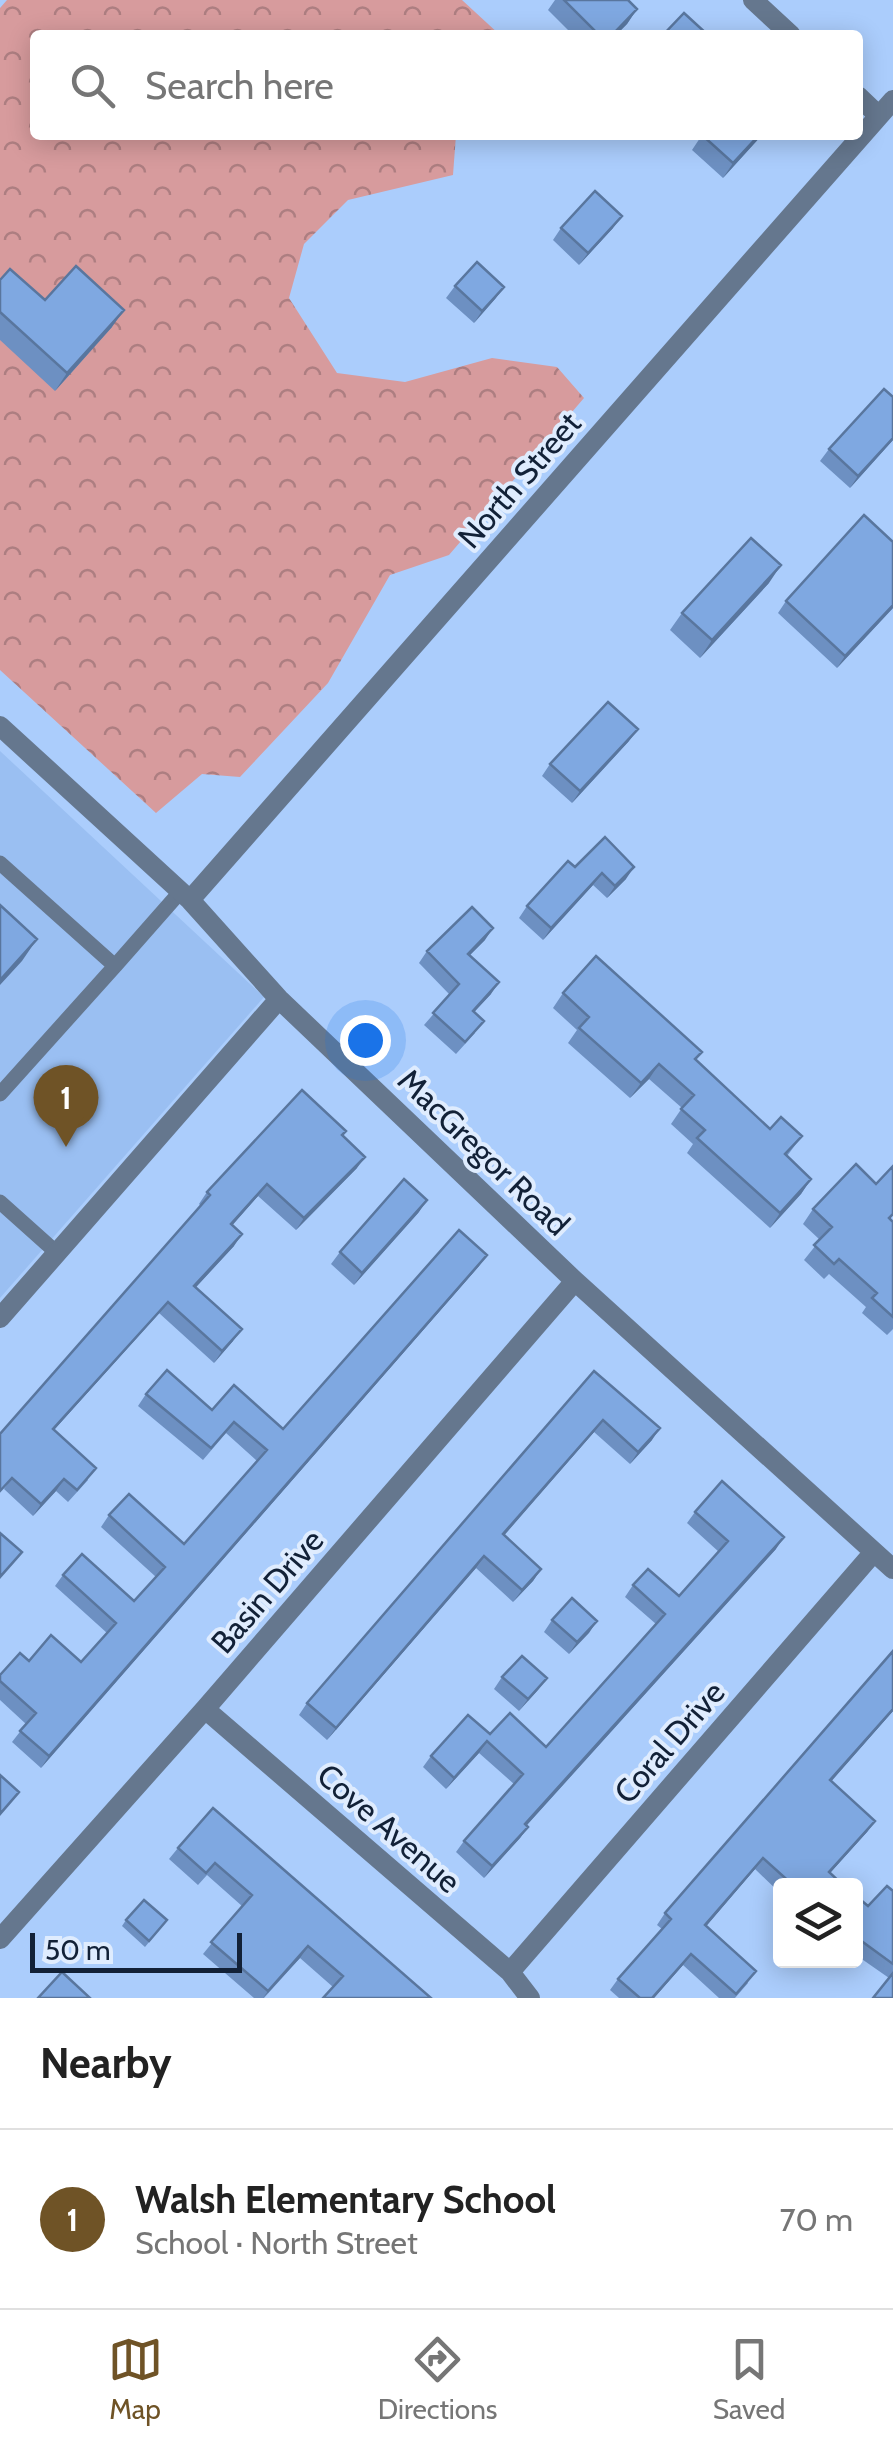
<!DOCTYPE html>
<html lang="en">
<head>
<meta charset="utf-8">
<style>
	:root { --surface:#fff; --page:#f6f6f6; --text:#222; --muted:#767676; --line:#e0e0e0; --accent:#6f5326 }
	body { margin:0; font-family:Cabin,sans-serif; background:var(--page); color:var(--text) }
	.controls { position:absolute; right:30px; bottom:30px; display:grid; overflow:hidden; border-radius:10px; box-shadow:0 5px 25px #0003 }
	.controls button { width:90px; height:90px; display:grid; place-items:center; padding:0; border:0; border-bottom:2px solid var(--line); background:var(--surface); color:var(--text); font:50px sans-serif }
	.scale { position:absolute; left:30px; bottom:25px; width:212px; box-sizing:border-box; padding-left:10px; border:5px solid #122137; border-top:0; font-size:28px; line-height:35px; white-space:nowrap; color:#122137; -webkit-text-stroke:8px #dfecfe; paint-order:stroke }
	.you { position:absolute; left:365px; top:1040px; width:35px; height:35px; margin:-25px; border:8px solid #fff; border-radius:50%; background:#1a73e8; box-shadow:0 0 0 15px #1a73e833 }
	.badge { display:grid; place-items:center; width:65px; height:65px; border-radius:50%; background:var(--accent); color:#fff; font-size:32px; font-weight:700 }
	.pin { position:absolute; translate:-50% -82px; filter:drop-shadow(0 2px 5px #0008) }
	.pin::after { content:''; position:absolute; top:52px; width:35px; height:30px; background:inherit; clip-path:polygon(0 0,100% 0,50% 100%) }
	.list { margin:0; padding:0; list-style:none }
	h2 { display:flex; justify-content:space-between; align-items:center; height:130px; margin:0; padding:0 40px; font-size:42px }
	h2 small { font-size:32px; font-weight:400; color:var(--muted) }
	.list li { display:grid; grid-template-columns:65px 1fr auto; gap:30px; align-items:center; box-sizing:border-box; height:180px; padding:0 40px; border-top:2px solid var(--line) }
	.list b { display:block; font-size:38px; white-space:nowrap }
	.list p { margin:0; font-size:32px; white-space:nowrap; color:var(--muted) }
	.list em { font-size:32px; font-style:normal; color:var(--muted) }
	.icon { flex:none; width:55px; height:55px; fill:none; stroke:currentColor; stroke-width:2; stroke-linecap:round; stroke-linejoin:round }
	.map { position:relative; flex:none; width:893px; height:1998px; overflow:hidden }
	.search { position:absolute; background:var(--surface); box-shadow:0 5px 25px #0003; left:30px; right:30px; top:30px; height:110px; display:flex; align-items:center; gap:25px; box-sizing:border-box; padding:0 35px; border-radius:10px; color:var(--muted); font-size:38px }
	.sheet { height:310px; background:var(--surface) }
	nav { display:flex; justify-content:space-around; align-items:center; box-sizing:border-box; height:140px; border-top:2px solid var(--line); background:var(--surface); font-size:28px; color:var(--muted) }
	nav a { display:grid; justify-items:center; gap:5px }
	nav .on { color:var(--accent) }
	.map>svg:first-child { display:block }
</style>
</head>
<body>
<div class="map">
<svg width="893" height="1998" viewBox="0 0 893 1998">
	<defs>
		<pattern id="forest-crowns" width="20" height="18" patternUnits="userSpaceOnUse" patternTransform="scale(2.5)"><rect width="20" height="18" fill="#d79b9d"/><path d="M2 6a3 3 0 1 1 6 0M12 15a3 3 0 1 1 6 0" fill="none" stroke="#ad7e81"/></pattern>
	</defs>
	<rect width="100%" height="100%" fill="#abcdfc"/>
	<!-- built -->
	<path fill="#9abff2" d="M0,751L264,997L0,1298Z"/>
	<!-- forest -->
	<path fill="url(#forest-crowns)" d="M7,0H462L500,35H35V135H456L453,175L348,200L304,244L289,298L337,373L405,382L492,358L557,367L584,398L449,555L390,575L328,683L240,777L202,774L156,813L0,670V8Z"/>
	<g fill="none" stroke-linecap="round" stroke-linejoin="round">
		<!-- lane -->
		<path stroke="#65778e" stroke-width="15" d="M0,863L115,966L181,891
			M0,1094L115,966
			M0,1202L57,1253"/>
		<!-- street -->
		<path stroke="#65778e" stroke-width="20" d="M753,0L791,35
			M858,96L879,116
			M0,726L190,900L279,999L575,1281L893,1569
			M190,900L893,100
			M0,1318L279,999
			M205,1709L510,1972L530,1998
			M0,1939L205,1709L575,1281
			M510,1972L874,1552"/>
	</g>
	<!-- wall -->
	<path fill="#6d90c2" d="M555,0H628L637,9L627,24L616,35H573L548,10Z
		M702,135H762L723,178L692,150Z
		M561,228H613L579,265L553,240Z
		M0,280L45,300L112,327L55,391L0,340Z
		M455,286L504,287L495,299L474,323L446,298Z
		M893,440L850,488L820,461L829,449Z
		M769,583L700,658L670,630L682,613Z
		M786,601L893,608L837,668L778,613Z
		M629,741L572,803L542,776L550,764Z
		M575,867L626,879L607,898L593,885L543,940L519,918L527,906Z
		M485,940L469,956L491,994L474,1012L475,1033L456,1054L424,1025L450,995L419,963L427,951Z
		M563,993L702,1052L696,1060L770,1129L802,1136L787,1156L811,1179L801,1194L770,1228L687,1153L693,1144L671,1124L682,1108L649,1079L630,1098L568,1043L577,1030L553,1008Z
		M342,1136L357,1168L296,1230L258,1196L232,1225L234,1246L196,1287L233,1341L214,1363L159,1313L54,1430L88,1480L68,1502L56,1491L33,1516L4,1489L201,1206L199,1204L207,1192Z
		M813,1209L891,1220L893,1222V1329L887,1335L862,1313L866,1307L829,1274L824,1279L804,1260L820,1240L803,1224Z
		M419,1212L354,1285L331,1264L340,1252Z
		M479,1266L41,1768L12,1742L26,1724L0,1700V1675L29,1661L81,1662L107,1633L55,1586L63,1575L134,1601L156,1577L101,1527L109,1515L184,1544L257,1461L226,1433L203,1460L138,1406L146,1394L212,1410L283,1429Z
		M594,1371L652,1440L630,1464L594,1432L504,1534L541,1569L533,1581L513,1602L476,1568L327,1740L299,1715L307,1703Z
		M695,1512L776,1549L526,1826L528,1827L520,1838L484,1878L456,1852L464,1841L514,1784L479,1753L446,1789L423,1767L431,1756L490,1734L546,1747L656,1624L625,1597L633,1585L679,1596L719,1552L687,1523Z
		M552,1620L597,1621L569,1654L544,1632Z
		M893,1651V1711L831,1781L875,1821L867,1832L830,1873L844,1886H780V1893L755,1869L706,1926L748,1983L735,1998H719L683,1965L654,1998H619L610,1990L618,1979L662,1929L657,1925L665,1913Z
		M502,1677L547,1678L519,1711L494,1689Z
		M213,1808L431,1998L333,1987L300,1958L264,1998H254L203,1954L242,1906L207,1875L198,1885L169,1859L178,1848Z
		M893,1891V1998L889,1978L856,1955V1896L868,1906Z
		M126,1920H167L145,1947L122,1926Z"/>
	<!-- shaded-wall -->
	<path fill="#59769e" d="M637,9L627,24L616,35H612Z
		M759,135H762L723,178L733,163Z
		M622,216L613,228L579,265L588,253Z
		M504,287L495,299L474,323L482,311Z
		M124,310L112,327L55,391L67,373Z
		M893,438V440L850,488L858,476Z
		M781,565L769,583L700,658L712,640Z
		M893,605V608L837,668L845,656Z
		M638,729L629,741L572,803L580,791Z
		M634,867L626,879L607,898L615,886Z
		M602,873L593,885L543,940L551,928Z
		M493,928L485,940L459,966L468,954Z
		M37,939L22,961L0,985V980Z
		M499,982L491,994L464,1023L473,1011Z
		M659,1064L649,1079L630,1098L641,1083Z
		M365,1157L357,1168L296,1230L304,1218Z
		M811,1179L801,1194L770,1228L780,1213Z
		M267,1184L258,1196L223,1236L231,1224Z
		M427,1200L419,1212L354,1285L362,1273Z
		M242,1234L234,1246L186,1298L194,1286Z
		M487,1255L479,1266L41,1768L49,1756Z
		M168,1302L159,1313L44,1441L53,1429Z
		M242,1329L233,1341L214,1363L222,1351Z
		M603,1420L594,1432L495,1546L503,1534Z
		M660,1428L652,1440L630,1464L638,1452Z
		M64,1479L56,1491L33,1516L41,1504Z
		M784,1537L776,1549L517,1836L525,1824Z
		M484,1556L476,1568L327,1740L336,1728Z
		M541,1569L533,1581L513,1602L522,1590Z
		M597,1621L589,1633L569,1654L577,1642Z
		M547,1678L538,1690L519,1711L528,1699Z
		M893,1709V1711L822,1792L830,1780Z
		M487,1741L479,1753L446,1789L454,1778Z
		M875,1821L867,1832L821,1883L829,1872Z
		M528,1827L520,1838L484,1878L492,1866Z
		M763,1858L755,1869L697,1937L705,1925Z
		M308,1946L300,1958L263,1998L268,1991Z
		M691,1954L683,1965L654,1998H652Z"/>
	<!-- building -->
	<path fill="#7fa8e1" stroke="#59769e" stroke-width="2.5" d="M564,0H628L637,9L612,35H599Z
		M684,13L708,35H663Z
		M702,135H759L733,163Z
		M595,191L622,216L588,253L561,228Z
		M477,262L504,287L482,311L455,286Z
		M76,266L124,310L67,373L0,312V280L10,269L45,300Z
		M884,389L893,397V438L858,476L829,449Z
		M864,515L893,542V605L845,656L786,601Z
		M751,538L781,565L712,640L682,613Z
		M608,702L638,729L580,791L550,764Z
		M605,837L634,867L615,886L602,873L551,928L527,906L568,861L575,867Z
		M0,905L37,939L0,980Z
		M472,907L493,928L468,954L499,982L473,1011L484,1021L465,1042L433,1013L459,984L427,951Z
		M596,956L702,1052L695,1059L770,1129L781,1117L802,1136L785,1154L811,1179L780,1213L697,1138L705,1130L681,1109L694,1095L659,1064L641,1083L579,1028L589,1017L563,993Z
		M302,1090L346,1131L342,1135L365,1157L304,1218L267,1184L231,1224L242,1234L194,1286L242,1329L222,1351L168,1302L53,1429L96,1468L77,1490L64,1479L41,1504L12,1478L0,1491V1434L210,1195L207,1192Z
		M856,1164L876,1184L893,1166V1214L889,1218L893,1222V1317L872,1298L877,1293L839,1259L834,1264L814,1245L832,1227L813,1209Z
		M404,1179L427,1200L362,1273L340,1252Z
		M459,1230L487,1255L49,1756L20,1731L36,1713L0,1681V1675L20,1653L29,1661L51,1635L81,1662L116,1623L63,1575L82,1554L134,1601L165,1567L109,1515L129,1494L184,1544L267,1450L234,1422L211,1448L146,1394L167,1370L212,1410L234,1385L283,1429Z
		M594,1371L660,1428L638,1452L603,1420L503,1534L541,1569L522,1590L484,1556L336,1728L307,1703Z
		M722,1481L784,1537L525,1824L528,1827L492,1866L464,1841L523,1774L487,1741L454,1778L431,1756L468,1715L490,1734L510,1713L546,1747L665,1614L633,1585L648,1569L679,1596L728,1541L695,1512Z
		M0,1533L22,1552L0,1577Z
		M572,1598L597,1621L577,1642L552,1620Z
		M893,1651V1709L830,1780L875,1821L829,1872L844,1886H794L763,1858L705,1925L756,1971L736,1994L691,1954L652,1998H640L618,1979L671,1919L665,1913Z
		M522,1656L547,1678L528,1699L502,1677Z
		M0,1775L19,1792L0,1814Z
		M213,1808L431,1998H323L343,1976L308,1946L268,1991L211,1942L252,1895L215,1863L206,1873L178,1848Z
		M887,1886L893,1891V1964L856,1937V1896L868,1906Z
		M144,1900L167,1920L149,1941L126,1920Z
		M62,1972L90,1998H38Z
		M893,1973V1998H873Z"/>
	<g text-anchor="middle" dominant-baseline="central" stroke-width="8" stroke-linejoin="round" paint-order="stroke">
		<!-- street labels -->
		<g font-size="32" fill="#122137" stroke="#dfecfe">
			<text transform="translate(519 480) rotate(-49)">North Street</text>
			<text transform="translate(484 1152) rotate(44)">MacGregor Road</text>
			<text transform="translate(267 1591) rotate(-49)">Basin Drive</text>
			<text transform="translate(669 1742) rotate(-49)">Coral Drive</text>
			<text transform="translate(389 1828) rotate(41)">Cove Avenue</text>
		</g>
	</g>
</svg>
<div class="controls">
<button><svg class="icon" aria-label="layers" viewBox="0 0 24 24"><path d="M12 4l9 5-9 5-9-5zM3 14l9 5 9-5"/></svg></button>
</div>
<div class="scale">50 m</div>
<div class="you"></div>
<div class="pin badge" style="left:66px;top:1147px">1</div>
<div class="search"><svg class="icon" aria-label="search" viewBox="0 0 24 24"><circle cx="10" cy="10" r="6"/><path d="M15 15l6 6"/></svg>Search here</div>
</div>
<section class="sheet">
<h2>Nearby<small></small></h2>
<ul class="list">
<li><span class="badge">1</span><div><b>Walsh Elementary School</b><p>School · North Street</p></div><em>70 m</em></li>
</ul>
</section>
<nav>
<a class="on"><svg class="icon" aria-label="map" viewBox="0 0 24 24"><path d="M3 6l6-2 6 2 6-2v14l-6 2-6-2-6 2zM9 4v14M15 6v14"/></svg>Map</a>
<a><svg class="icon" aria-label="directions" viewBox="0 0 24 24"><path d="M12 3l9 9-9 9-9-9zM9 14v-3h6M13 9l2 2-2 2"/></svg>Directions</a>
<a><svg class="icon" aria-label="saved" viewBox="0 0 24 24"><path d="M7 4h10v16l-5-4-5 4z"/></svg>Saved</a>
</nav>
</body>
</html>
